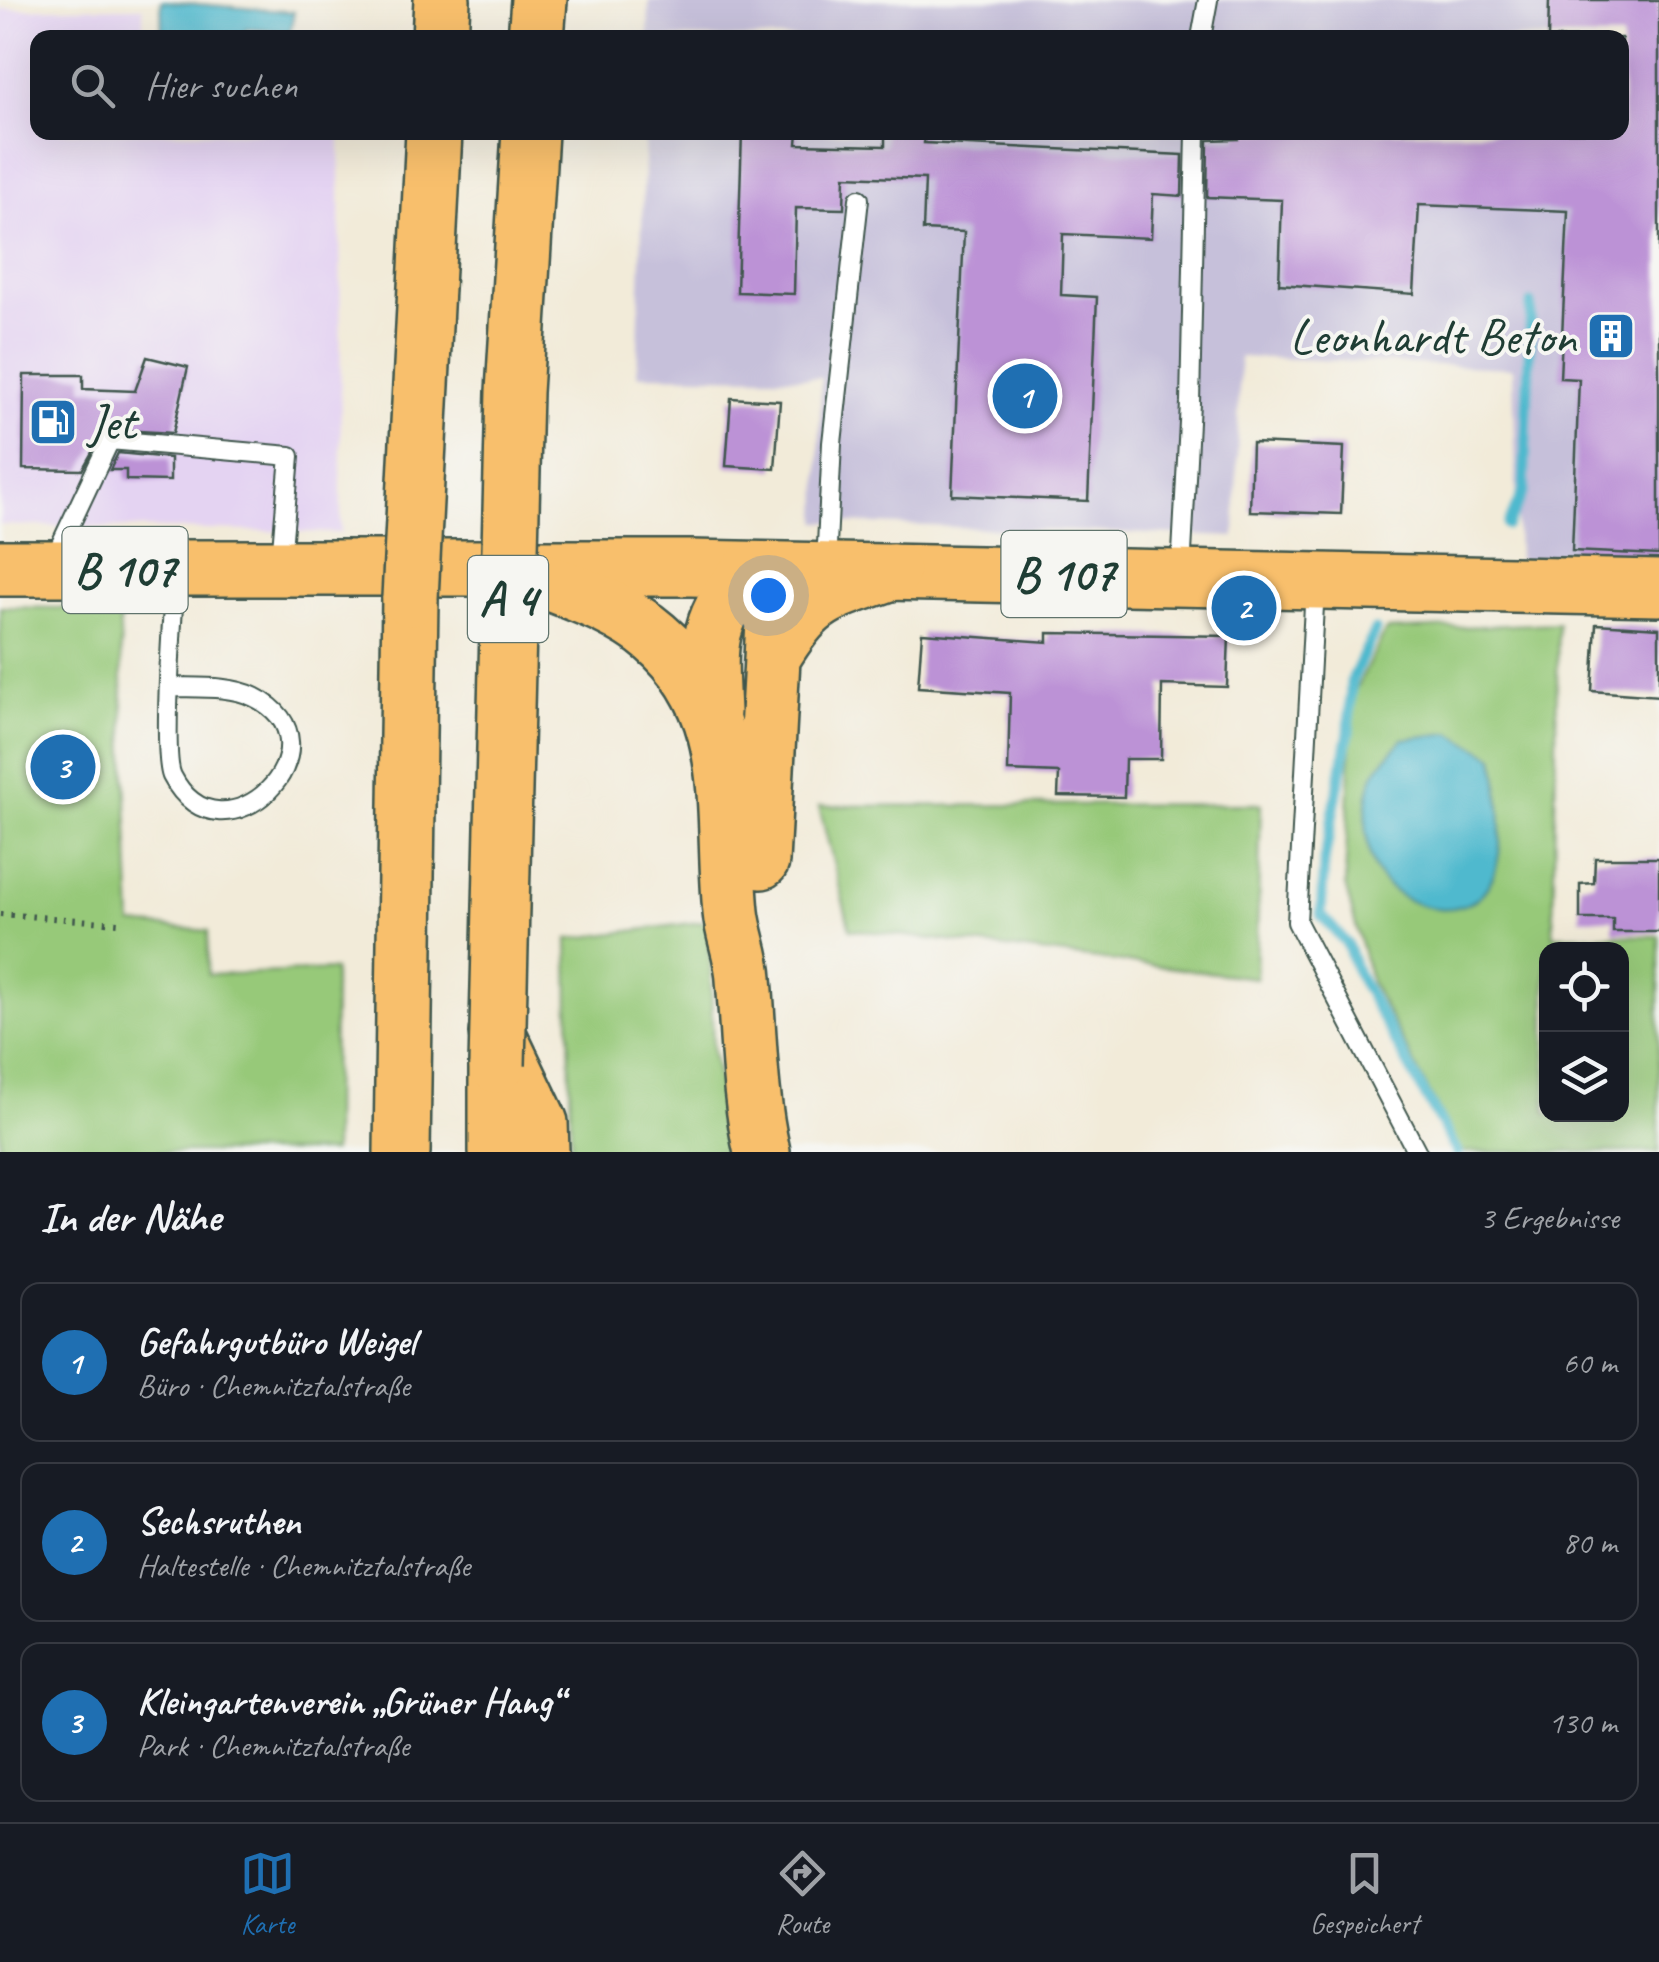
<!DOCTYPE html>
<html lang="de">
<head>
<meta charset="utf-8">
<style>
	:root { --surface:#171b24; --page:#20242c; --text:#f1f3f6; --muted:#9ea1a6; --line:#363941; --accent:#1f6fb2 }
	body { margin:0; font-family:Caveat,sans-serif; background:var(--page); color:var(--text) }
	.controls { position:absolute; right:30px; bottom:30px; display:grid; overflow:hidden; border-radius:20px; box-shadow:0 10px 40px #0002 }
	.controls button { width:90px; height:90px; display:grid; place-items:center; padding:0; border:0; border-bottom:2px solid var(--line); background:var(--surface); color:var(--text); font:50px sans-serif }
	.you { position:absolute; left:768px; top:595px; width:35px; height:35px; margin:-25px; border:8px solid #fff; border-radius:50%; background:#1a73e8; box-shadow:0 0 0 15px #1a73e833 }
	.badge { display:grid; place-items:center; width:65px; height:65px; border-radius:50%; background:var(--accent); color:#fff; font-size:32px; font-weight:700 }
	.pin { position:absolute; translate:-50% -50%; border:5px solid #fff; box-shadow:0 2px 10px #0006 }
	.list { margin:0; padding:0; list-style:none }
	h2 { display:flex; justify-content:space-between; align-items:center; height:130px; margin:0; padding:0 40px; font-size:42px }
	h2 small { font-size:32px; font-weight:400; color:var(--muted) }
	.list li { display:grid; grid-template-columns:65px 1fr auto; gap:30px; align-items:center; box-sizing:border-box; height:160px; margin:0 20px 20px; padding:0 20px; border:2px solid var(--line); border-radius:20px }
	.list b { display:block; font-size:38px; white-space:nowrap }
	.list p { margin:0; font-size:32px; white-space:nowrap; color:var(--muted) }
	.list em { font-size:32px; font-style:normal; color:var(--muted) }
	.icon { flex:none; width:55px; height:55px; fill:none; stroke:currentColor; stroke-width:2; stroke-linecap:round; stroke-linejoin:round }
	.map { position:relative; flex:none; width:1659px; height:1152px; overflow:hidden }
	.search { position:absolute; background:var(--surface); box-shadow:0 10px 40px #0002; left:30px; right:30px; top:30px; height:110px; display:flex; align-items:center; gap:25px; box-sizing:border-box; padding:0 35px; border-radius:20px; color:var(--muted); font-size:38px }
	.sheet { height:670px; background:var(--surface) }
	nav { display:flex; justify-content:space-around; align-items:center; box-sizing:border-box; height:140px; border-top:2px solid var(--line); background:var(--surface); font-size:28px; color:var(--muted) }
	nav a { display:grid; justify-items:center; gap:5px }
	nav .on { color:var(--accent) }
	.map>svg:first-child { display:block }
</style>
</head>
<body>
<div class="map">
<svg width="1659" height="1152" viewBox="0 0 1659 1152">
	<rect width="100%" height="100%" fill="#f6f6f2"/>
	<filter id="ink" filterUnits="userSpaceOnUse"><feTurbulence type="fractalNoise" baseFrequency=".01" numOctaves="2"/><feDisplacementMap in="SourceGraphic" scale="20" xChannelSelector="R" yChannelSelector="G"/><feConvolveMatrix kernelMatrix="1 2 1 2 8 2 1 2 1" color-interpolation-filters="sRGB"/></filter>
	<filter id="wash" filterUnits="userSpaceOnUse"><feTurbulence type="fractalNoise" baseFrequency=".0048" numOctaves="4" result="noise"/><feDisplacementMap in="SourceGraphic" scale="40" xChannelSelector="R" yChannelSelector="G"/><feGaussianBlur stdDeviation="2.25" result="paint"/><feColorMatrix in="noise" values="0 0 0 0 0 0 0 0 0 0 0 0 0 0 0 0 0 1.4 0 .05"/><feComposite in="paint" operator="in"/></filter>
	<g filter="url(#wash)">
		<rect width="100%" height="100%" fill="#f2ebd9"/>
		<!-- built -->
		<path fill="#e4d3f2" d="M143,7V37L38,38V132L340,133L341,533L0,525V9Z"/>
		<!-- industrial -->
		<path fill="#c6c0da" d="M649,0H1659V562L1518,560L1513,368L1240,357L1235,537L818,522L821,378L637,375L645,133L1622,132V38H648Z"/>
		<!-- green -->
		<path fill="#97c979" stroke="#5b8356" stroke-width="2.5" fill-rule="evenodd" d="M0,607L119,609L132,924L208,931V975L334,970L333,1152H0Z
			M1558,623L1553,935L1659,936V1152H1461L1371,982L1345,885L1353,694L1386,630ZM1546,949H1622V1114H1546Z
			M1261,804L1256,978L850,929L819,806Z
			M709,921L713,1052L733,1152H571L568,939Z"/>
		<!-- water -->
		<path fill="#50b9ce" stroke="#387b81" stroke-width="2.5" d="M161,1L294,12L290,32L246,29L242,37H162Z
			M1450,733L1495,757C1499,793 1509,853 1488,886C1462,927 1391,907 1374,866C1364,842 1363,799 1374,775C1380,762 1395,750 1403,739Z"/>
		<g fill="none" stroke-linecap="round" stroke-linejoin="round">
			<!-- stream -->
			<path stroke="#50b9ce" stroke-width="11" d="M1508,525L1524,490L1531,304
				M1375,630L1351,682L1349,732L1324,860L1321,915L1347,944L1357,973L1457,1152"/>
		</g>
		<g id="blocks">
			<!-- building -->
			<path fill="#bc92d6" d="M1549,0H1659V555L1572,551L1579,379L1560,378L1568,211L1419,205L1414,294L1279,284L1282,200L1207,197L1208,140L1238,139V132H1622V38H1548Z
				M742,132H798L797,144L885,146V132H925L924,143L1183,155L1182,196L1153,194L1151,238L1063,234L1061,295L1097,297L1088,501L952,495L964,232L923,230L925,179L845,176L844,209L796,208L794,294L737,292Z
				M147,357L188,367L173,433L105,429L82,470L23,469L24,375H83V389L135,391Z
				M731,398L780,401L775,469L726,466Z
				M1252,443L1344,447L1341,514L1250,511Z
				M118,453L170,458V481L126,480V470H110Z
				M1596,624L1659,628V696L1592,691Z
				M922,633L1048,642V633L1229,636L1227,687L1162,685L1161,759H1125L1124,797L1058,796L1059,773L1008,771L1010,693L918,687Z
				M1595,858H1659V932H1613V919H1580V884L1594,883Z"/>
		</g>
	</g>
	<g filter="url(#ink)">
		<use href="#blocks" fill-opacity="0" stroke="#3f574d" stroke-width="2.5"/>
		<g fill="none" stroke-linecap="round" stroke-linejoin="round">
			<!-- lane casing -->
			<g stroke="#3f574d" stroke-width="22">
				<path id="lane" d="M1201,38L1208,0
					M53,561L110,440L290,456L281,561
					M826,565L832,443L859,199
					M1181,572L1190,403L1196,132
					M1315,587L1297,922L1417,1152
					M170,687C196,688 230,685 254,697C351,744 222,873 172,776C162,756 173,607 175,576"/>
			</g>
			<!-- primary casing -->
			<g stroke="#3f574d" stroke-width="60">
				<path id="primary" d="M0,568H690L1659,588"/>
			</g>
			<!-- highway casing -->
			<g stroke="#3f574d" stroke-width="60">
				<path id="highway" d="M440,38L442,0
					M536,38L539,0
					M512,568C559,588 617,604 655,637C742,711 721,811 731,912C733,934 743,956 744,979C749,1037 749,1095 762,1152
					M773,656C810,594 827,595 892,572
					M712,712C709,645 704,622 751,570L774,622L761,861
					M497,1033L540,1123L541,1152
					M497,1065V1152
					M402,1152L410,598"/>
			</g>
			<!-- path -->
			<path stroke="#3f574d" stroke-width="6" stroke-dasharray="2.5 8" stroke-linecap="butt" d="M0,914L118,923"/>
			<!-- lane -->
			<use href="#lane" stroke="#fff" stroke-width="18"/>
			<!-- primary -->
			<use href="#primary" stroke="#f8bf6c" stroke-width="55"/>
			<!-- highway -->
			<use href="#highway" stroke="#f8bf6c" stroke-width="55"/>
			<!-- highway-bridge casing -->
			<g stroke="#3f574d" stroke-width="60" stroke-linecap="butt">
				<path id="highway-bridge" d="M410,598L434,132
					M497,1065L514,392L530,132"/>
			</g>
			<!-- highway-bridge -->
			<use href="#highway-bridge" stroke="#f8bf6c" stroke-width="55"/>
		</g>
	</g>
	<!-- icons -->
	<defs>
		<g id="building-square" transform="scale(2.5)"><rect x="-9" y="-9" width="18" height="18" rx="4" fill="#1f6fb2" stroke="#f6f6f2"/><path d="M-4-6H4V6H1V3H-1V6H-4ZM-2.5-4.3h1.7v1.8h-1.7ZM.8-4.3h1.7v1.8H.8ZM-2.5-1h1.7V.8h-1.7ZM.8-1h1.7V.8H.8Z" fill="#fff"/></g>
		<g id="fuel-square" transform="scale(2.5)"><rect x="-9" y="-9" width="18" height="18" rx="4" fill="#1f6fb2" stroke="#f6f6f2"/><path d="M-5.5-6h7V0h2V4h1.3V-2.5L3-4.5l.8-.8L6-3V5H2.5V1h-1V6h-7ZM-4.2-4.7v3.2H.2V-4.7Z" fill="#fff"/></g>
	</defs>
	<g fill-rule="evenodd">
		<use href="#building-square" x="1611" y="336"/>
		<use href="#fuel-square" x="53" y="422"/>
	</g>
	<g text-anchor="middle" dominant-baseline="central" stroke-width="8" stroke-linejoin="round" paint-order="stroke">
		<!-- shield labels -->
		<g fill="#f6f6f2" stroke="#60746d" stroke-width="2.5">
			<rect x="62.5" y="527" width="125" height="86" rx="8"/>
			<rect x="1001.5" y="531" width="125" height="86" rx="8"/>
			<rect x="468" y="556" width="80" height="86" rx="8"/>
		</g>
		<g font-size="48" font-weight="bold" fill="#1f3d34">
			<text x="125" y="570">B 107</text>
			<text x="1064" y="574">B 107</text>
			<text x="508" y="599">A 4</text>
		</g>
		<!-- poi labels -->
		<g font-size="50" fill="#1f3d34" stroke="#f6f6f2" text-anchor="end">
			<text x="1576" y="336">Leonhardt Beton</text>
			<text x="88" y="422" text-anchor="start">Jet</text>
		</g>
	</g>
</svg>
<div class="controls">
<button><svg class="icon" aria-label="locate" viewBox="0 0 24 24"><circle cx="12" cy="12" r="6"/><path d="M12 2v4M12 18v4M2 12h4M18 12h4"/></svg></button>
<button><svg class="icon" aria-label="layers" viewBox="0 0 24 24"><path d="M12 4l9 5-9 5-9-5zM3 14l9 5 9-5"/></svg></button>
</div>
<div class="you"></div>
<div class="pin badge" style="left:1025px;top:396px">1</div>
<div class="pin badge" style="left:1244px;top:608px">2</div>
<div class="pin badge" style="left:63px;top:767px">3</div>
<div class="search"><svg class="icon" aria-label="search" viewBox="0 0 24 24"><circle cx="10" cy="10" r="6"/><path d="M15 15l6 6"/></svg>Hier suchen</div>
</div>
<section class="sheet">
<h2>In der Nähe<small>3 Ergebnisse</small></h2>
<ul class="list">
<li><span class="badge">1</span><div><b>Gefahrgutbüro Weigel</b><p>Büro · Chemnitztalstraße</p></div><em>60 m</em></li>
<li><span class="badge">2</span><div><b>Sechsruthen</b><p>Haltestelle · Chemnitztalstraße</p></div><em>80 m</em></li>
<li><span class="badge">3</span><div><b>Kleingartenverein „Grüner Hang“</b><p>Park · Chemnitztalstraße</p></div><em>130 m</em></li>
</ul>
</section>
<nav>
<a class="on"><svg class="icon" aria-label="map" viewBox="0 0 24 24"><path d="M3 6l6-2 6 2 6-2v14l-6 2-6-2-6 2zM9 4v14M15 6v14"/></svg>Karte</a>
<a><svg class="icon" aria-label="directions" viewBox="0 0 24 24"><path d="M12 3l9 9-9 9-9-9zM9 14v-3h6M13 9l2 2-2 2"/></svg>Route</a>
<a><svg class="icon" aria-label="saved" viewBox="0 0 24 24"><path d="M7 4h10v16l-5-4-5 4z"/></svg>Gespeichert</a>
</nav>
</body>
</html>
